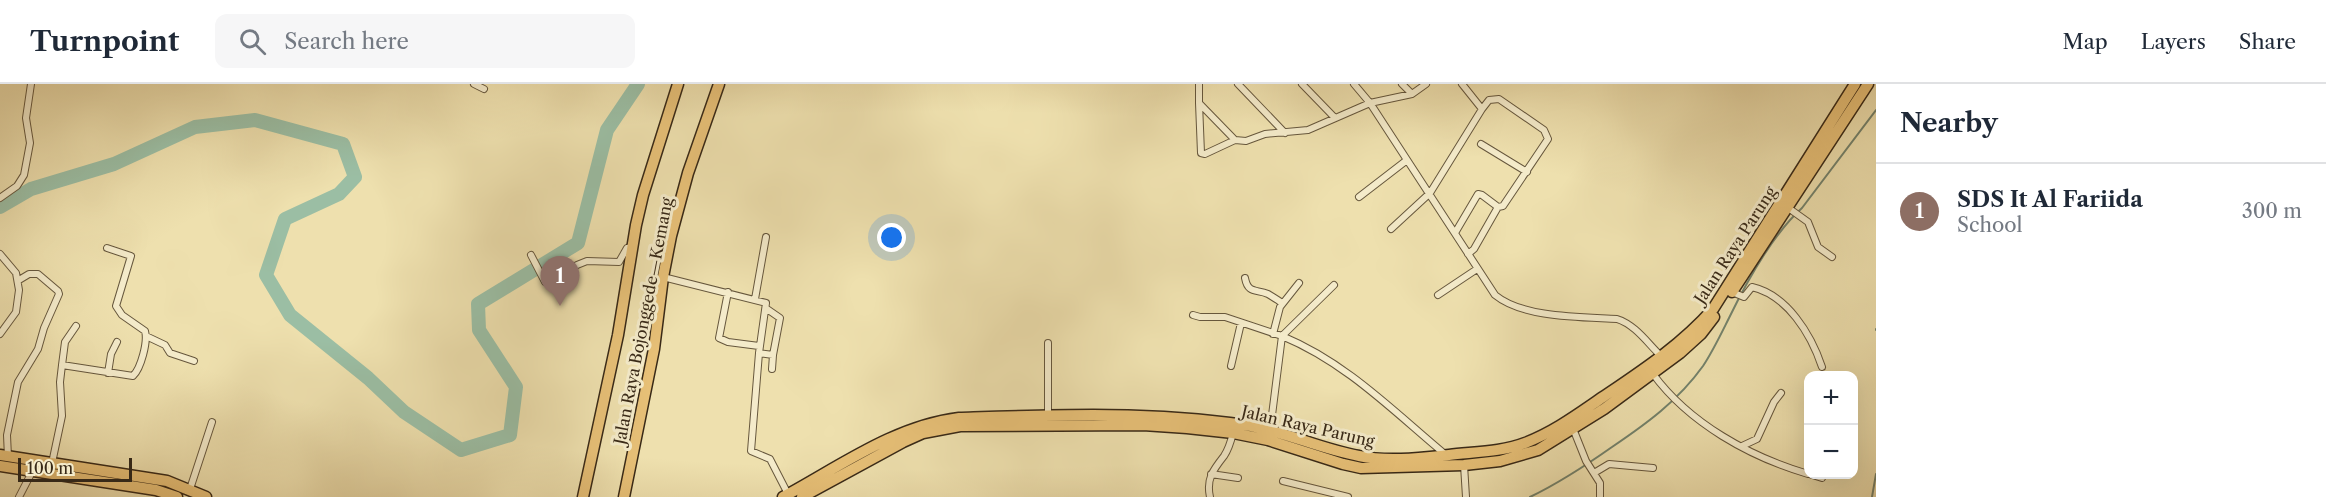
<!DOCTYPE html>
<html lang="en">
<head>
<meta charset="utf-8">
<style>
	:root { --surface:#fff; --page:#f6f6f7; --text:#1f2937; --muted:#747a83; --line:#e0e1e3; --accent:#1a73e8 }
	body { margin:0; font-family:"Libre Caslon Text",serif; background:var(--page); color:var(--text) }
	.controls { position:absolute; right:18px; bottom:18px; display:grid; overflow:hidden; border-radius:12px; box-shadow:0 6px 24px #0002 }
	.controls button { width:54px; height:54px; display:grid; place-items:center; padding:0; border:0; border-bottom:2px solid var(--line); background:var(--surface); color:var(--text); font:30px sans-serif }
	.scale { position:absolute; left:18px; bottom:15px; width:114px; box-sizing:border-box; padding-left:6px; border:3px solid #382917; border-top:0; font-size:16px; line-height:21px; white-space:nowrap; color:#382917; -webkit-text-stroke:4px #f4ebca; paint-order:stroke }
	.you { position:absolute; left:892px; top:154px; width:21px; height:21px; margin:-15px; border:4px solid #fff; border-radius:50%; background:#1a73e8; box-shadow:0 0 0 9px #1a73e833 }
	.badge { display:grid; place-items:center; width:39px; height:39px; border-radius:50%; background:var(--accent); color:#fff; font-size:20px; font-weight:700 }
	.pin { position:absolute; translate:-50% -50px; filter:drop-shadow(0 2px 3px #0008) }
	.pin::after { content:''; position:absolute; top:32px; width:21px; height:18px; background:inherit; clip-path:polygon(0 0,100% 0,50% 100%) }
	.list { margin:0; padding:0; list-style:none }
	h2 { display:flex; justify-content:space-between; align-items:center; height:78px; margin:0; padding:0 24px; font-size:26px }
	h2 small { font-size:20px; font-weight:400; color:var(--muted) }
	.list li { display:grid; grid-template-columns:39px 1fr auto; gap:18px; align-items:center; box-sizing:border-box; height:96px; padding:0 24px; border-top:2px solid var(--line) }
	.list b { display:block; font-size:22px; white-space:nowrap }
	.list p { margin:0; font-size:20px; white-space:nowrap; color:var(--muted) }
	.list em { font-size:20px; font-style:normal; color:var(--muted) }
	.icon { flex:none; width:33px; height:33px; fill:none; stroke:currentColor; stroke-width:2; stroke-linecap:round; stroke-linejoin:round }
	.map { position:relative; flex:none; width:1876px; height:413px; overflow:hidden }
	header { display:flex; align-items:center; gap:36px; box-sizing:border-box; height:84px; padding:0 30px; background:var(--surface); border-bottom:2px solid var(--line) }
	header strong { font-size:28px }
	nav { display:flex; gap:33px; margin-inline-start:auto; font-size:21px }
	.search { width:420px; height:54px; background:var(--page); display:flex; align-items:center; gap:15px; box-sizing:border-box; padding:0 21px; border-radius:12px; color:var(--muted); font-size:22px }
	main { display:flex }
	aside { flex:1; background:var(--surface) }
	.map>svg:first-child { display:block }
</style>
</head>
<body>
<header>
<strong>Turnpoint</strong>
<div class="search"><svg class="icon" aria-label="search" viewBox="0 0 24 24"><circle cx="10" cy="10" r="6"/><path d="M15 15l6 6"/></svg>Search here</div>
<nav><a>Map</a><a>Layers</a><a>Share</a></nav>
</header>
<main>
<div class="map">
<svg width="1876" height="413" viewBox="0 0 1876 413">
	<rect width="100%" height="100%" fill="#eee0ae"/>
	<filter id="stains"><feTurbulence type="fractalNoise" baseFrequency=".00333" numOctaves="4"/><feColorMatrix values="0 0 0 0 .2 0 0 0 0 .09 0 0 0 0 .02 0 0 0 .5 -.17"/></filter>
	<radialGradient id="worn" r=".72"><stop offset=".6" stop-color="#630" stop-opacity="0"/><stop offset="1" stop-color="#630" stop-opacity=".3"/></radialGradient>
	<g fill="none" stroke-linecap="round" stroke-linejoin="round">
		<!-- stream -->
		<path stroke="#73826c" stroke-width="2" d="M1876,245V246
			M1530,413C1559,399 1585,382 1612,363C1646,340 1678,317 1703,282C1713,267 1721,250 1729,234C1747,197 1772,151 1802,124L1876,26
			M1872,413L1876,390"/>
		<!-- river -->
		<path stroke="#9bbea4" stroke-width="14" d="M0,123L31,105L114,80L195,43L255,36L343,60L355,93L339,110L285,135L266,191L290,231L368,294L404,328L461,366L510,351L516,303L479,246L478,220L578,159L607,46L638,0"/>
		<!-- minor casing -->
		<g stroke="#66573d" stroke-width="8">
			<path id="minor" d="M474,0L484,5
				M1199,0V19L1235,56L1246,57L1265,50L1308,46L1370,19L1495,211C1523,234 1581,233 1617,235C1636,241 1648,260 1662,273
				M1238,0L1285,49
				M1302,0L1335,34
				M1354,0L1370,19L1412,10L1426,0
				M1402,0L1412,10
				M1199,19L1201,69L1205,70L1235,56
				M1481,60L1527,88
				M1359,113L1407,76
				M0,114L17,102L24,91L30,59L26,34L31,0
				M1787,123L1808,138L1818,163L1832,173
				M1391,145L1430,109L1482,25
				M1455,149L1478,110L1482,111L1498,123L1503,122L1548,55L1544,46L1499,15L1489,16L1482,25L1462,0
				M0,170L16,189L19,206L16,228L0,250
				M1468,170L1474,165L1498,123
				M531,171L545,198L552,199L577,181L587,177L619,178L627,164L632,163
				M663,193L766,219L759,269L751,367L770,375L788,410
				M1245,194C1248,210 1256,205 1268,210C1273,213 1278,216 1282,219
				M1334,201L1282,252C1347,279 1393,327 1446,371
				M728,208L719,254L728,258L759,262
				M1732,208L1744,213L1752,203C1787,211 1811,250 1822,283
				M1438,211L1477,185
				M755,215L766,153
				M767,225L780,234L773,271
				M1193,231L1200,233H1225L1282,252L1270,347
				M1273,250L1280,223L1299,199
				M146,252L165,261L170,269L194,277
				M759,269L773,271L772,285
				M62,281L65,258L76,242
				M1231,282L1241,239
				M108,289L111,270L117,258
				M1653,290C1689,339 1750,373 1808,390
				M1048,332V259
				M1572,342L1586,377L1600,399V413
				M1742,362L1757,355L1774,318L1781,309
				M8,373L7,351L18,298L38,265L44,244L59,210L58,207L38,190H29L19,196
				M52,379L62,332L60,298L62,281L133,292C141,284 148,258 145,247L122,231L116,222L131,172L107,164
				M1464,381L1466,413
				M1594,389L1609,380L1653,384
				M1211,390L1238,394
				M1809,390L1822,394
				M1283,397L1348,413
				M190,405L212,338
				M19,413L32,388
				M1210,413C1206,395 1213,386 1224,372C1228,366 1231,357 1233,349"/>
		</g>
		<!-- trunk casing -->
		<g stroke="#382917" stroke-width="13">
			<path id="trunk" d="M1732,208L1868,0
				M0,371L167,397L206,413
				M0,382L156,406L177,413
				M583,413L618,251L636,141L643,111L678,0
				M624,413L654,265L663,193L671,152L688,89L719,0
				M783,413C839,383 894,342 959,334C1054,331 1150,327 1245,341C1284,347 1320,365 1359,372C1388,378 1420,374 1449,371C1474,368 1502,368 1525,359C1554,348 1578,330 1603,313C1643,286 1681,261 1713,225L1855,0
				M802,413L903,358L923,349L960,342L1143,341L1187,344L1233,349L1268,356L1343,380L1361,384L1464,381L1500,377L1538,366L1604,325L1680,269L1701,250L1714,233"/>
		</g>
		<!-- minor -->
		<use href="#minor" stroke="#f4ebca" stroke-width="6"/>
		<!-- trunk -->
		<use href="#trunk" stroke="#e7c077" stroke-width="10"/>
	</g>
	<g text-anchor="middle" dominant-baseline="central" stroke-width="6" stroke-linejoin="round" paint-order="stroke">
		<!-- street labels -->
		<g font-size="16" fill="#382917" stroke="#f4ebca">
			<text transform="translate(1735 161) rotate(-57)">Jalan Raya Parung</text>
			<text transform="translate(643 237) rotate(-79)">Jalan Raya Bojonggede—Kemang</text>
			<text transform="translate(1308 342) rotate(13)">Jalan Raya Parung</text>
		</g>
	</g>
	<rect width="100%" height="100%" filter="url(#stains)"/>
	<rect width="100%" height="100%" fill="url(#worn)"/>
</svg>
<div class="controls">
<button>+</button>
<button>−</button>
</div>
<div class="scale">100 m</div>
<div class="you"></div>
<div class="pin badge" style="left:560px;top:222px;background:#8d6e63">1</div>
</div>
<aside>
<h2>Nearby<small></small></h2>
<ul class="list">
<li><span class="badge" style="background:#8d6e63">1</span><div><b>SDS It Al Fariida</b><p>School</p></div><em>300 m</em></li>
</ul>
</aside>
</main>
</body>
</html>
